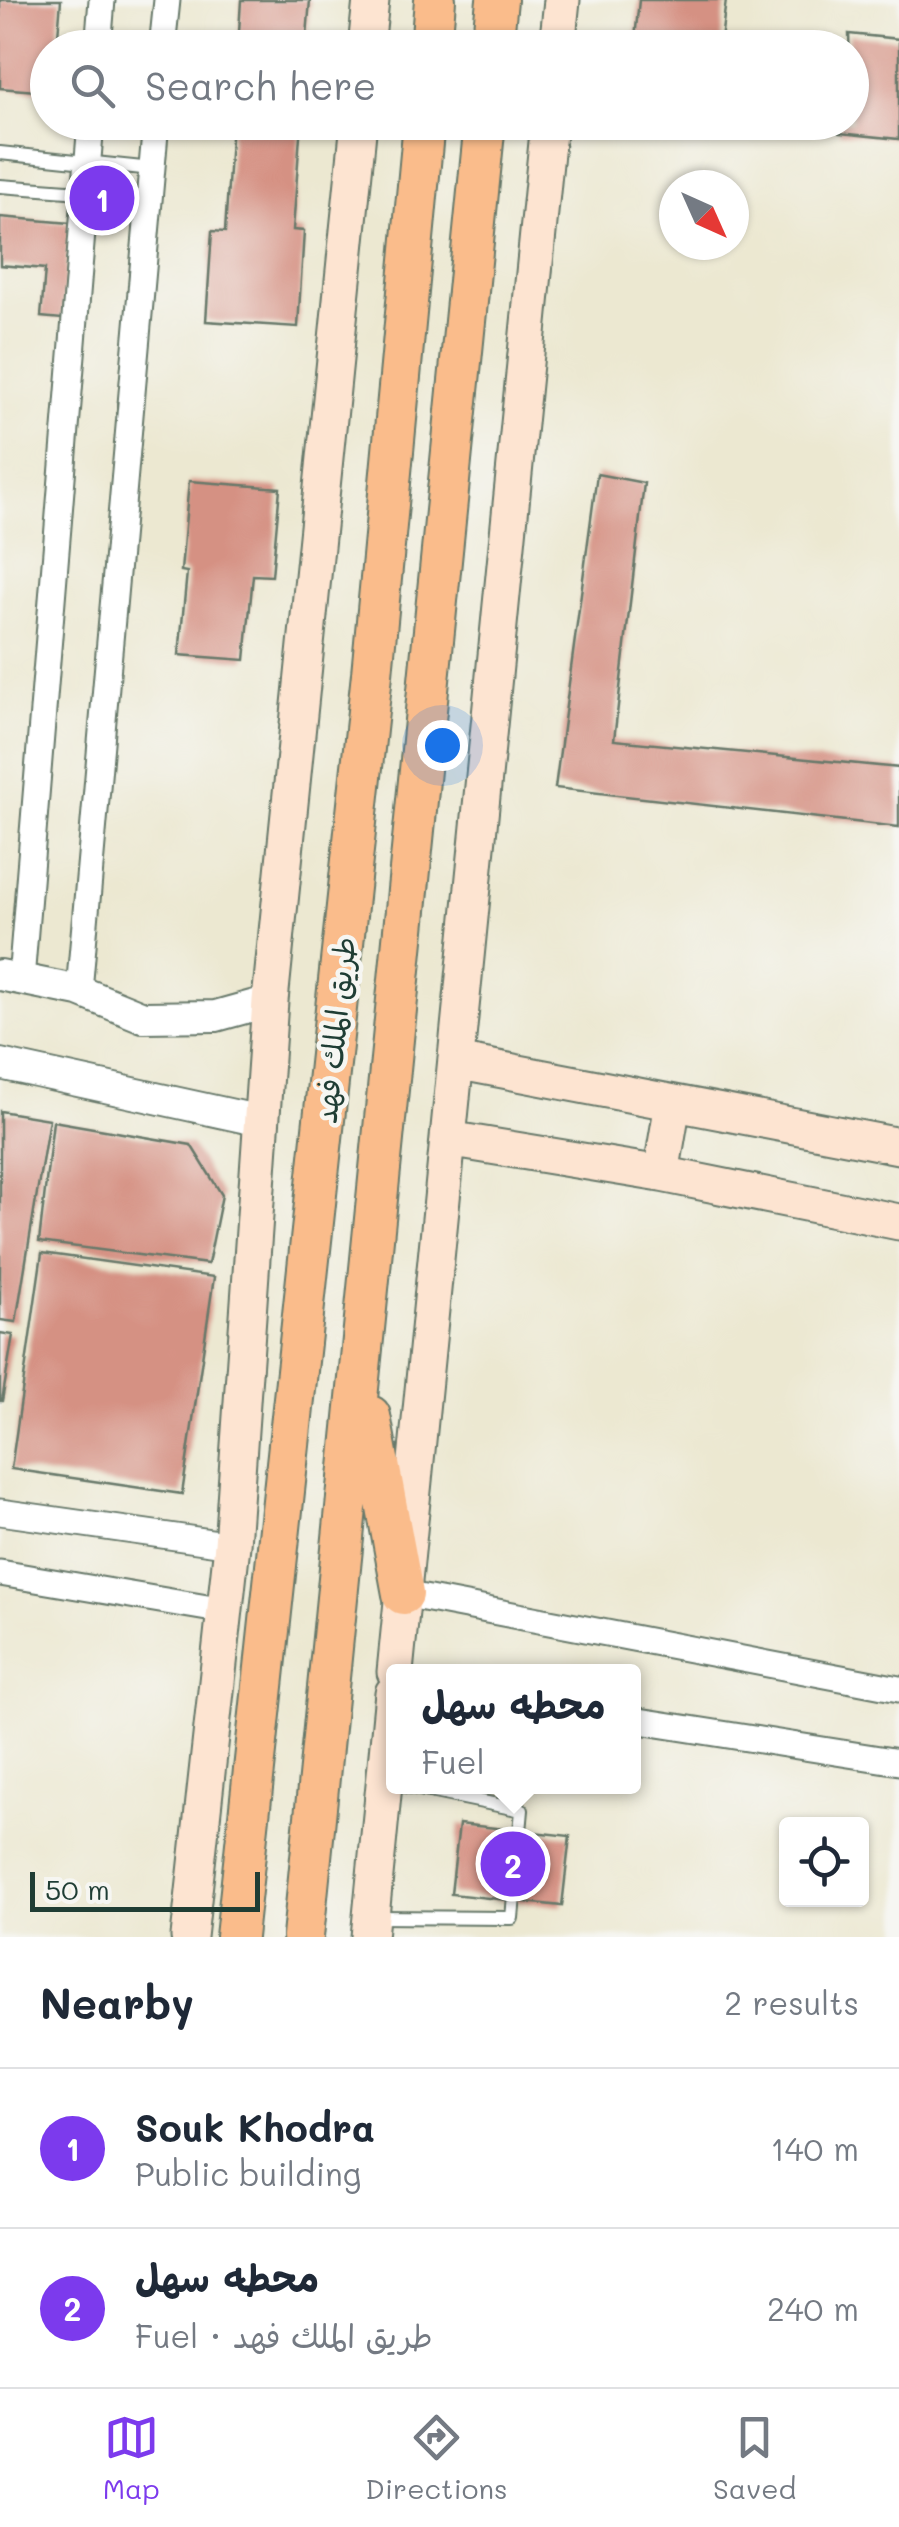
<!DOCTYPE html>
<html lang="en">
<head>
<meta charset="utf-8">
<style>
	:root { --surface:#fff; --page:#f2f2f3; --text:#1f2937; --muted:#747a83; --line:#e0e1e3; --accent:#7c3aed }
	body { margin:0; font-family:Mali,"Playpen Sans Arabic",sans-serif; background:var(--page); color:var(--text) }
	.controls { position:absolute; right:30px; bottom:30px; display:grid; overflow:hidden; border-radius:10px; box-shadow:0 2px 8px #0004 }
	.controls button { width:90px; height:90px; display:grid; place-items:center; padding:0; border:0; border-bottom:2px solid var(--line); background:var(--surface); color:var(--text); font:50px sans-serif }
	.compass { position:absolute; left:659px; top:170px; width:90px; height:90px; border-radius:50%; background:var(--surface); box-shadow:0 2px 8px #0004; rotate:135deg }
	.scale { position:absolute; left:30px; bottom:25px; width:230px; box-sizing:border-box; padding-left:10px; border:5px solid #1f3d34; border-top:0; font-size:28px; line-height:35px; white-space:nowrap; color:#1f3d34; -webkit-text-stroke:8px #f6f6f2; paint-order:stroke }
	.you { position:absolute; left:442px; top:745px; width:35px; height:35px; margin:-25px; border:8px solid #fff; border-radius:50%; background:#1a73e8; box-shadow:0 0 0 15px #1a73e833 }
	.badge { display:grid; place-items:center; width:65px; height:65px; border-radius:50%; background:var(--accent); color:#fff; font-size:32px; font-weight:700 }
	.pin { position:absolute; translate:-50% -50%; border:5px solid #fff; box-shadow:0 2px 10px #0006 }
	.popup { position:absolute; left:386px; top:1664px; width:255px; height:130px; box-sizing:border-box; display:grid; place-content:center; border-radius:10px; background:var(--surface); filter:drop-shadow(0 2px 8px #0005); font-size:32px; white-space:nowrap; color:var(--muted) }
	.popup b { font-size:38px; color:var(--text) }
	.popup::after { content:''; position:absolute; left:50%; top:100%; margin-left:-20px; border:20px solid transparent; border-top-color:var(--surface) }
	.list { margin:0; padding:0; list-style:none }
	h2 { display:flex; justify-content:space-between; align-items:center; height:130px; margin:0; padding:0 40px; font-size:42px }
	h2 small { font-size:32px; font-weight:400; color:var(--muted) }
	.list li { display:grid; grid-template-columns:65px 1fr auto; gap:30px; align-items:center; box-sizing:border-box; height:160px; padding:0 40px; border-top:2px solid var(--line) }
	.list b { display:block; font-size:38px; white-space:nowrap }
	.list p { margin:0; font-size:32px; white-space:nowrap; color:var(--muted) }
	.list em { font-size:32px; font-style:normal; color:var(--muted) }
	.icon { flex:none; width:55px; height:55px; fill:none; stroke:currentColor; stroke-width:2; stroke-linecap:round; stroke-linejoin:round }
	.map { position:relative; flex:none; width:899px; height:1937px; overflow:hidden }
	.search { position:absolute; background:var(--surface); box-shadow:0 2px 8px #0004; left:30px; right:30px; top:30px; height:110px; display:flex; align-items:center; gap:25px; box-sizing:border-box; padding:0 35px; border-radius:55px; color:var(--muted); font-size:38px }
	.sheet { height:450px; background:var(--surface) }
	nav { display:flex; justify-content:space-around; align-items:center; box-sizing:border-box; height:140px; border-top:2px solid var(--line); background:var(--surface); font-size:28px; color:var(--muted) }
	nav a { display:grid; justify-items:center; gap:5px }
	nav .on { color:var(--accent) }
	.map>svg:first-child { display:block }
</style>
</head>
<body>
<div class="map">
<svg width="899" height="1937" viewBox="0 0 899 1937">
	<rect width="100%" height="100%" fill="#f6f6f2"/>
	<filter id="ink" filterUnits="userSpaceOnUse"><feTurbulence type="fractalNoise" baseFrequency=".01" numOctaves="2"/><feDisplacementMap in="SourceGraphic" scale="20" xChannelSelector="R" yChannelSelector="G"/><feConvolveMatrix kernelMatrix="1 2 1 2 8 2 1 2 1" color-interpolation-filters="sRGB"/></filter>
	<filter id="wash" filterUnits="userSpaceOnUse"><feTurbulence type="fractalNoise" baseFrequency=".0048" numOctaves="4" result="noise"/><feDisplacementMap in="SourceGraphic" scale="40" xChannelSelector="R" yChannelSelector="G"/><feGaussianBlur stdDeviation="2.25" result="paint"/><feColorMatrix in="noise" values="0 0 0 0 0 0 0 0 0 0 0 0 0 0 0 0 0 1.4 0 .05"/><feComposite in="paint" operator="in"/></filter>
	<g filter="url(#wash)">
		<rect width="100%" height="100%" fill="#ece8d1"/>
		<g id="blocks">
			<!-- building -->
			<path fill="#d59183" d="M0,0H61L57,48H48V92L0,88Z
				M241,0H310L306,48H238Z
				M639,0H726L720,48H634Z
				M849,34L899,39V139L839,133L840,122H852Z
				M232,122H301L293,230L304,231L298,327L206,321L212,231L225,232Z
				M0,217L70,223L62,319L41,317L45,269L0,265Z
				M597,474L644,483L614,740L899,768V827L555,788Z
				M189,481L280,488L272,576L253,575L245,660L179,655L187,572L181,571Z
				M0,1111L49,1119L16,1322L0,1320Z
				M53,1121L191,1145L222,1195L208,1264L39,1242Z
				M42,1253L214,1277L182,1494L11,1469Z
				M0,1333L13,1335L2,1401H0Z
				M459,1824L570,1836L562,1906L451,1894Z"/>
		</g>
	</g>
	<g filter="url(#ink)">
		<use href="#blocks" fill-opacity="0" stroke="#67796b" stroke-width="2.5"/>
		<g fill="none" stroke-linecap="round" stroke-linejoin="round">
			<!-- service casing -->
			<g stroke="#67796b" stroke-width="16">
				<path id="service" d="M0,153L152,169
					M0,186L149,197
					M373,1917L512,1918L522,1810L405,1786"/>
			</g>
			<!-- minor casing -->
			<g stroke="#67796b" stroke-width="29">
				<path id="minor" d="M98,48L102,0
					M162,48L167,0
					M21,980L91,122
					M79,991L156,122
					M0,1512L232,1545
					M0,1573L225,1611
					M403,1594L899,1689
					M633,1720L899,1762"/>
			</g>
			<!-- tertiary casing -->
			<g stroke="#67796b" stroke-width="34">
				<path id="tertiary" d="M0,975L79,991L143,1017L216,1016L270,1001
					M0,1064L261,1121"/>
			</g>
			<!-- secondary casing -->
			<g stroke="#67796b" stroke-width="39">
				<path id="secondary" d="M366,48L371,0
					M557,48L562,0
					M456,1061L899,1146
					M448,1139L661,1174L899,1222
					M661,1174L673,1103
					M395,1672L549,122
					M189,1937L232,1545L270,1001L359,122
					M369,1937L393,1693"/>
			</g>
			<!-- trunk casing -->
			<g stroke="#67796b" stroke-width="44">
				<path id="trunk" d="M431,48L435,0
					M492,48L497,0
					M370,1416L403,1594
					M236,1937L372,674L424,122
					M303,1937L485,122"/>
			</g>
			<!-- service -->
			<use href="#service" stroke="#fff" stroke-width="12"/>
			<!-- minor -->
			<use href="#minor" stroke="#fff" stroke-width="25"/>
			<!-- tertiary -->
			<use href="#tertiary" stroke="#fff" stroke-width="30"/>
			<!-- secondary -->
			<use href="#secondary" stroke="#fde4d1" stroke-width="35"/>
			<!-- trunk -->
			<use href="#trunk" stroke="#fabc8b" stroke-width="40"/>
		</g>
	</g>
	<g text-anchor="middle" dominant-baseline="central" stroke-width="9" stroke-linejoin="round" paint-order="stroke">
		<!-- street labels -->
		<g font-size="30" fill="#1f3d34" stroke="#f6f6f2">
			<text transform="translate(334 1030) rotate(-84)">طريق الملك فهد</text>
		</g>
	</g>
</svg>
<div class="controls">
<button><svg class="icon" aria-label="locate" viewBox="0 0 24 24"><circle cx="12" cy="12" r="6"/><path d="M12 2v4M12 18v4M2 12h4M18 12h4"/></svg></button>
</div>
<svg class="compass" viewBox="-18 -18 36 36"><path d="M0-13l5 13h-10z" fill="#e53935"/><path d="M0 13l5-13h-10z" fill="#747a83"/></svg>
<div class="scale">50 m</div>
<div class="you"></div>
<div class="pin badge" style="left:102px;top:198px">1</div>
<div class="pin badge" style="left:513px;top:1864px">2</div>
<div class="popup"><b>محطه سهل</b>Fuel</div>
<div class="search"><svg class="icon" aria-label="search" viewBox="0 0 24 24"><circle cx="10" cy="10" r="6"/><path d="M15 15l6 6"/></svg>Search here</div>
</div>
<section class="sheet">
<h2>Nearby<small>2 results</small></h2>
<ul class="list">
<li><span class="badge">1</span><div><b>Souk Khodra</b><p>Public building</p></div><em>140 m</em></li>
<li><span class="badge">2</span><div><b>محطه سهل</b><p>Fuel · طريق الملك فهد</p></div><em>240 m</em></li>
</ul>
</section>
<nav>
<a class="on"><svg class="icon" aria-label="map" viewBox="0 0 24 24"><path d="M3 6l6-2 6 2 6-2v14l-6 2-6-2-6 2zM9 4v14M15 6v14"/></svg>Map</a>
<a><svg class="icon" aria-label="directions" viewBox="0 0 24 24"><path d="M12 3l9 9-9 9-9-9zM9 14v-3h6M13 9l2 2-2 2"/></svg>Directions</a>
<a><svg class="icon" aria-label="saved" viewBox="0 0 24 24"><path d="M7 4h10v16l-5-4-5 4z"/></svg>Saved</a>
</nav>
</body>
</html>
